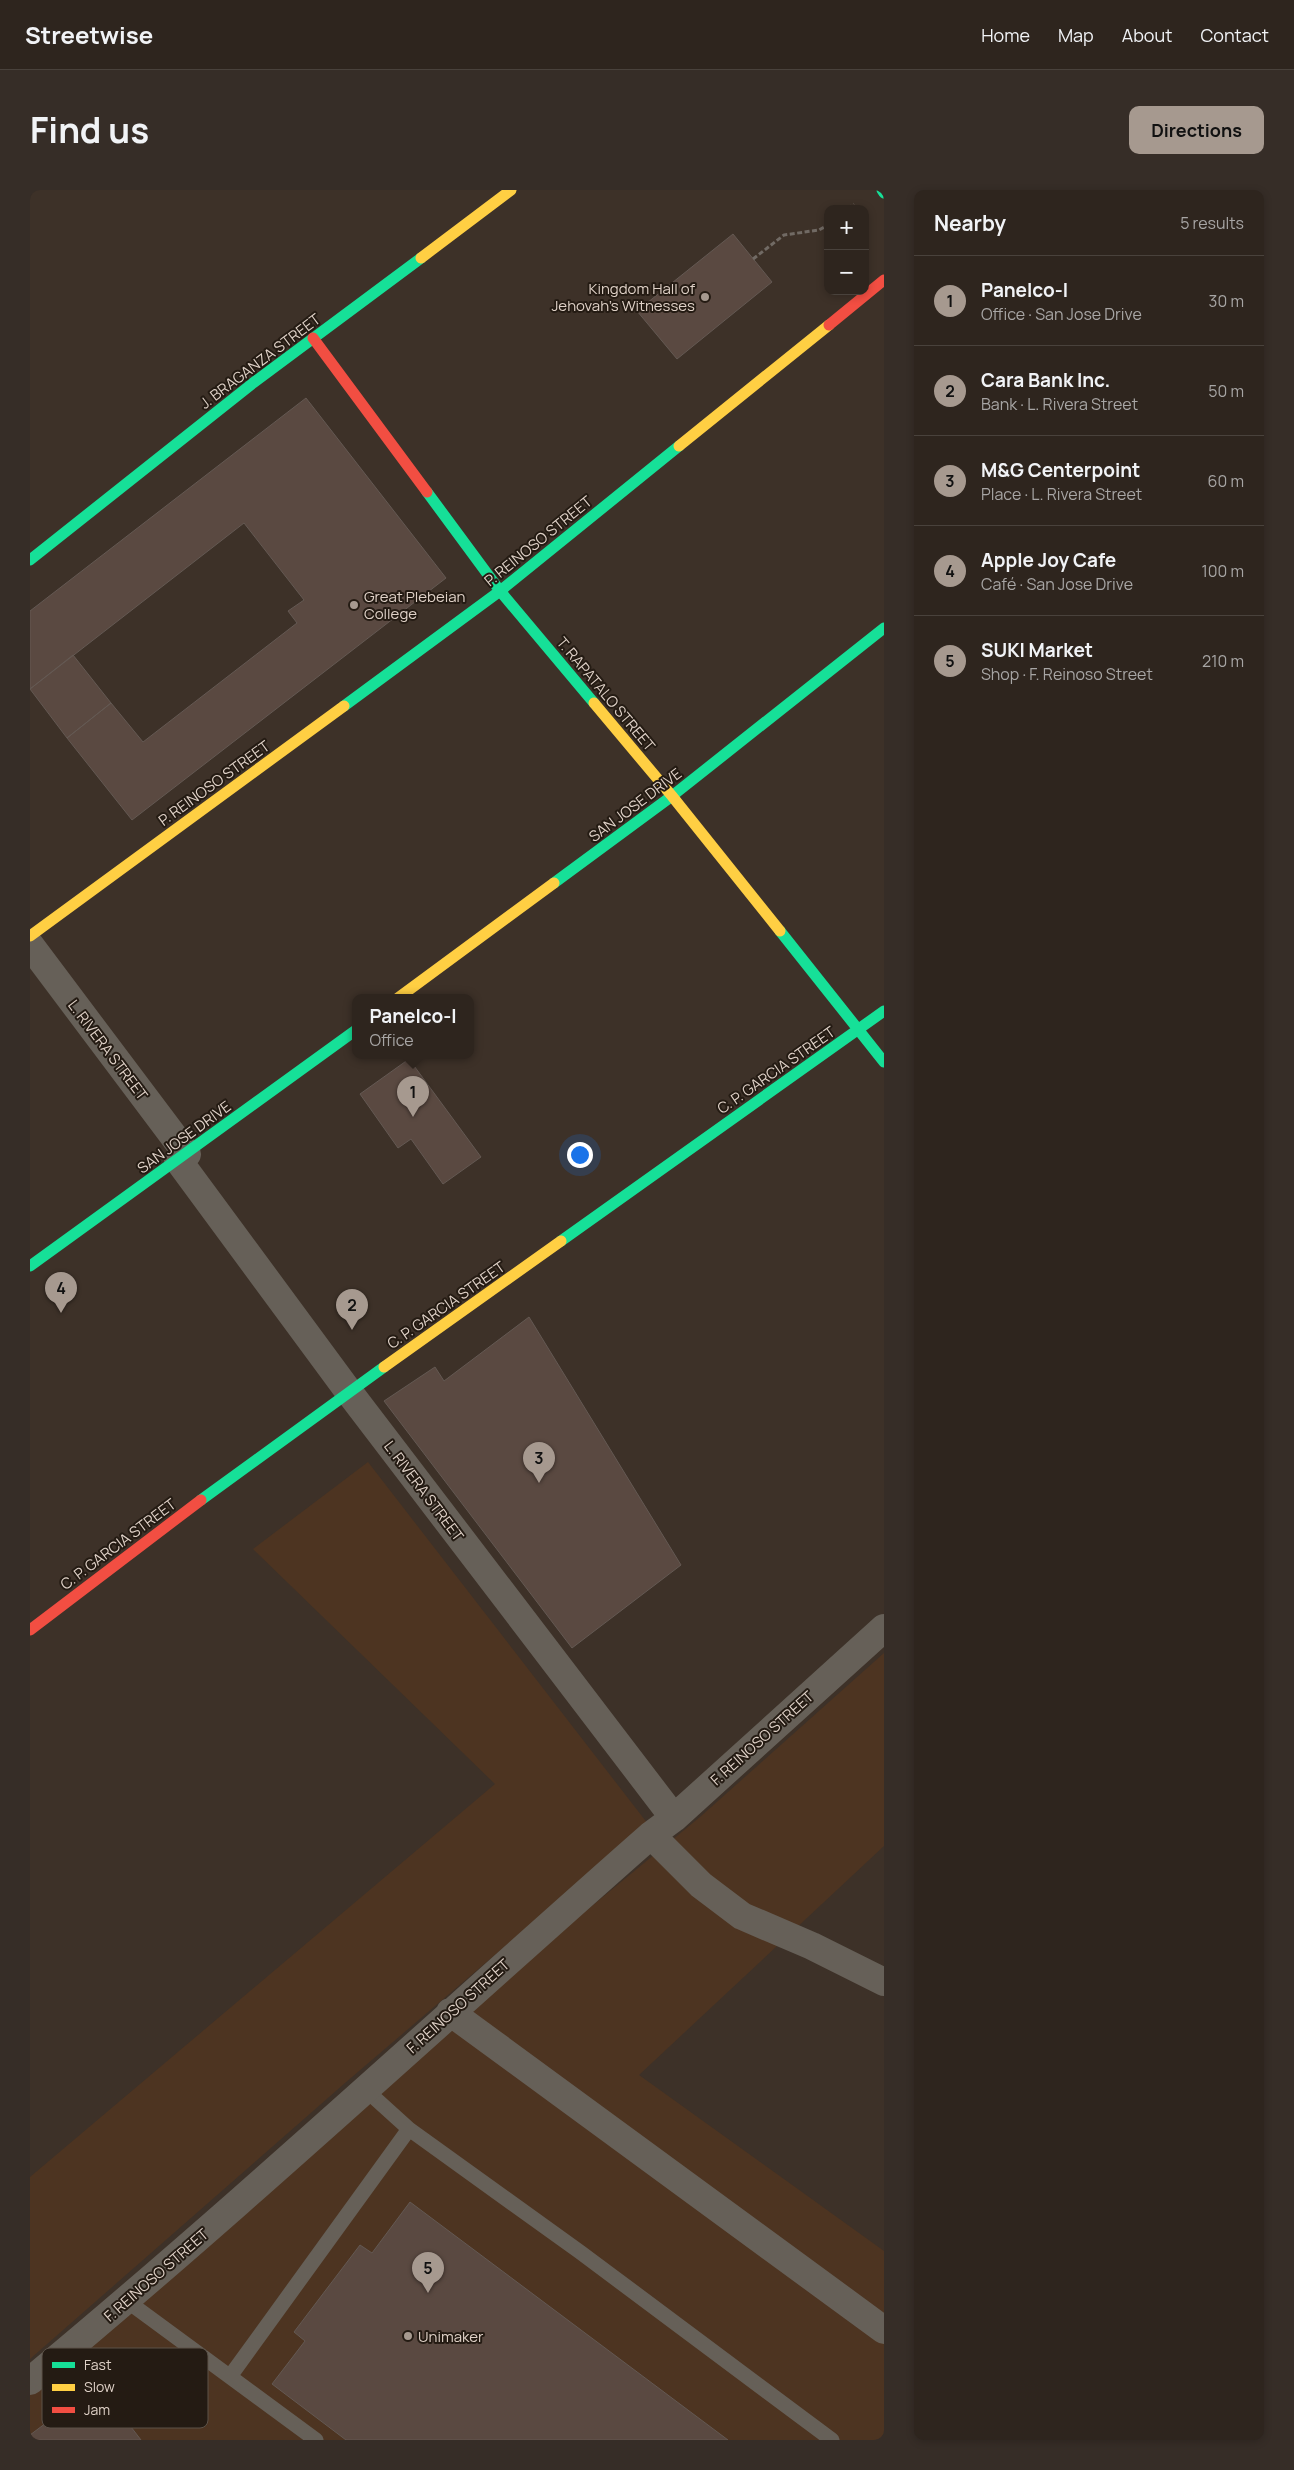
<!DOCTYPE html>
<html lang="en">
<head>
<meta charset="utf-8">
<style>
	:root { --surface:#2e251e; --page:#362d27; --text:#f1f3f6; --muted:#a7a5a4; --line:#49423c; --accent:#a6998f }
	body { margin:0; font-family:Manrope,sans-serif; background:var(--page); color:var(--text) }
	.controls { position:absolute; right:15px; top:15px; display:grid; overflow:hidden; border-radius:10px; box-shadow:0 2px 8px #0003 }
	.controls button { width:45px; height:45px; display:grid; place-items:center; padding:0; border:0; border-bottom:1px solid var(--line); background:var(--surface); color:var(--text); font:25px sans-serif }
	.you { position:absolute; left:549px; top:964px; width:18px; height:18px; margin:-12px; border:4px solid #fff; border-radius:50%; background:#1a73e8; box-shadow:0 0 0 8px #1a73e833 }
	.badge { display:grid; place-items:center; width:32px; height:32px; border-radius:50%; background:var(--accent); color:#111; font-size:16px; font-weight:700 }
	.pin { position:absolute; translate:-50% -41px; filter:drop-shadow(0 1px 2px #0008) }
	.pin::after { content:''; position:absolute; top:26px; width:18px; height:15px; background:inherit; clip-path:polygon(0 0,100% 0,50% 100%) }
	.popup { position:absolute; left:322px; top:804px; width:122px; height:65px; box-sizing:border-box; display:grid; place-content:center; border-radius:10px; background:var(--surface); filter:drop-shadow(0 1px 4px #0005); font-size:16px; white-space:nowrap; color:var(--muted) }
	.popup b { font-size:19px; color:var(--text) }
	.popup::after { content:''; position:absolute; left:50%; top:100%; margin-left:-10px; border:10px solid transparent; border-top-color:var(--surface) }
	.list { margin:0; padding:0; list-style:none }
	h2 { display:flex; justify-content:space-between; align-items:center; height:65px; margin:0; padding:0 20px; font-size:21px }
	h2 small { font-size:16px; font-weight:400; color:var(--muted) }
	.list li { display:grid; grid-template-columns:32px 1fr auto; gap:15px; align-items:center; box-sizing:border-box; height:90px; padding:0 20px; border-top:1px solid var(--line) }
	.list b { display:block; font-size:19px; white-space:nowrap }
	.list p { margin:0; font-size:16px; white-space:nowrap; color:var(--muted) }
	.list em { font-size:16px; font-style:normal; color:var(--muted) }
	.map { position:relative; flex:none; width:854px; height:2250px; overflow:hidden; border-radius:10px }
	header { display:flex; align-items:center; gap:30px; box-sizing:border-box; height:70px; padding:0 25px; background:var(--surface); border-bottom:1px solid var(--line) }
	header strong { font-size:24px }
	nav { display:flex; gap:28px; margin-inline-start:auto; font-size:18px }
	.intro { display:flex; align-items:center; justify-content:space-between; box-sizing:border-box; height:120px; padding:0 30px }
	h1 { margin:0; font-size:35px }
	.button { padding:12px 22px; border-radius:10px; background:var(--accent); color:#111; font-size:18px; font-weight:700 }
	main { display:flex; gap:30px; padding:0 30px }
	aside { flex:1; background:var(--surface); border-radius:10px; box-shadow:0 2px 8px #0003 }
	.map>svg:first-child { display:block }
</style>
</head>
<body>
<header>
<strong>Streetwise</strong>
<nav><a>Home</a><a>Map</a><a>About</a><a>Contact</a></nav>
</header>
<div class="intro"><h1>Find us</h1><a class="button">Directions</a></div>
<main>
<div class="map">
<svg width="854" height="2250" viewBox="0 0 854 2250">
	<rect width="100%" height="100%" fill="#3d3128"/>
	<!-- built -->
	<path fill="#4d3421" d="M338,1272L618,1634L315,1893L0,2169V1987L465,1594L223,1359Z
		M854,1463V1656L609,1885L854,2061V2250H0V2191L337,1901L670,1627Z"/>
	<!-- building -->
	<path fill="#5a4941" stroke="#645953" d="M703,44L742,92L647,169L607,121Z
		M276,208L416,388L102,630L37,548L81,513L113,552L267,433L258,421L274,410L214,333L0,499V421Z
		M43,465L81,513L37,548L0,499Z
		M379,869L451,967L413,994L381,949L368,958L330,904Z
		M499,1127L651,1375L542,1458L354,1211L405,1177L414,1191Z
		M380,2012L698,2250H316L242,2194L275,2151L264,2142L330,2055L342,2063Z
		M68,2194L111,2250H0V2245Z"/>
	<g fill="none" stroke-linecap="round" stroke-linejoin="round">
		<!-- path -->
		<path stroke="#716a64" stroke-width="3" stroke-dasharray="5 2.5" stroke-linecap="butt" d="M818,19L824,14
			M723,69L754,45L789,40L798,35"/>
		<!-- lane -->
		<path stroke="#666058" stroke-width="15" d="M337,1901L379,1939L550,2062L802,2250
			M97,2111L286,2250
			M201,2185L379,1939"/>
		<!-- street -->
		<path stroke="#666058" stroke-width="28" d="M0,755L157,964
			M148,970L319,1202L644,1628
			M621,1645L671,1695L712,1726L782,1756L854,1792
			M420,1822L854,2140
			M0,2191C212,2015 414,1827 621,1645L644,1628L854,1438"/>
		<!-- fast -->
		<path stroke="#16e098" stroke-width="11" d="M852,0L854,3
			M397,302L470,401L564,513
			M0,370L223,193L391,68
			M314,516L470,401L649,256
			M524,693L642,606L854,438
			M750,741L854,872
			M531,1051L854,821
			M0,1076L326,840
			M171,1310L354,1177"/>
		<!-- slow -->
		<path stroke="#ffcf43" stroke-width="11" d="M391,68L481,0
			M649,256L799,135
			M564,513L642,606L750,741
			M0,746L314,516
			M368,808L524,693
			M354,1177L531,1051"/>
		<!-- jam -->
		<path stroke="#f24e42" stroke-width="11" d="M799,135L854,90
			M283,148L397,302
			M0,1440L171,1310"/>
	</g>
	<!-- markers -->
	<g fill="#a6998f" stroke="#241b13" stroke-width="2">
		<circle cx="675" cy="107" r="5"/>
		<circle cx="324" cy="415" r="5"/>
		<circle cx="378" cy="2146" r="5"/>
	</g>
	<g text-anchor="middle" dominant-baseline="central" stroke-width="4" stroke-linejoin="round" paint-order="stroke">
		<!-- poi labels -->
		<g font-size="15" fill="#dfd1c7" stroke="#241b13" text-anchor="start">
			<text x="665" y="98" text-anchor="end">Kingdom Hall of<tspan x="665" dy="17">Jehovah's Witnesses</tspan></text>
			<text x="334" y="406">Great Plebeian<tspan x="334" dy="17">College</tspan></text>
			<text x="388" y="2146">Unimaker</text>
		</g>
		<!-- street labels -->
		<g font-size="15" fill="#dfd1c7" stroke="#241b13">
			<text transform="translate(230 171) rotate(-37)">J. BRAGANZA STREET</text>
			<text transform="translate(508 351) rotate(-39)">P. REINOSO STREET</text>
			<text transform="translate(576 504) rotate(50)">T. RAPATALO STREET</text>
			<text transform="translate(184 593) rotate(-36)">P. REINOSO STREET</text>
			<text transform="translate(605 615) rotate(-37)">SAN JOSE DRIVE</text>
			<text transform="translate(78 860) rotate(53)">L. RIVERA STREET</text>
			<text transform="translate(746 880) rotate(-35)">C. P. GARCIA STREET</text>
			<text transform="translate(154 947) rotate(-36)">SAN JOSE DRIVE</text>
			<text transform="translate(416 1115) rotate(-35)">C. P. GARCIA STREET</text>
			<text transform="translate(394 1301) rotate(53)">L. RIVERA STREET</text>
			<text transform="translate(88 1354) rotate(-37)">C. P. GARCIA STREET</text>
			<text transform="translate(732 1548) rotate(-42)">F. REINOSO STREET</text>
			<text transform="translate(428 1816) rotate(-42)">F. REINOSO STREET</text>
			<text transform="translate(126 2085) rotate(-41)">F. REINOSO STREET</text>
		</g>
	</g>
	<!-- legend -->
	<rect x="12" y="2158" width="166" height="80" rx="8" fill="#241b13" stroke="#5c5249" stroke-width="1"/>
	<rect x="22" y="2172" width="23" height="6" fill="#16e098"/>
	<rect x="22" y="2194" width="23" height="7" fill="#ffcf43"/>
	<rect x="22" y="2217" width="23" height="6" fill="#f24e42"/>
	<g font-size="14" fill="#dfd1c7">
		<text x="54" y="2180">Fast</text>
		<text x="54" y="2202">Slow</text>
		<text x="54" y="2225">Jam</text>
	</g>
</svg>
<div class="controls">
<button>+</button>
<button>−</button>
</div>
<div class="you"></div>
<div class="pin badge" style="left:383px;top:927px">1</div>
<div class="popup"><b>Panelco-I</b>Office</div>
<div class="pin badge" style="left:322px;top:1140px">2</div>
<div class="pin badge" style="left:509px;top:1293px">3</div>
<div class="pin badge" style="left:31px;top:1123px">4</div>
<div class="pin badge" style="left:398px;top:2103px">5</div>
</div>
<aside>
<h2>Nearby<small>5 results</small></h2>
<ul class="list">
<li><span class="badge">1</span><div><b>Panelco-I</b><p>Office · San Jose Drive</p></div><em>30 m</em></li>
<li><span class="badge">2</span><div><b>Cara Bank Inc.</b><p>Bank · L. Rivera Street</p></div><em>50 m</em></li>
<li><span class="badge">3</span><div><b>M&amp;G Centerpoint</b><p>Place · L. Rivera Street</p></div><em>60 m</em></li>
<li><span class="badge">4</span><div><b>Apple Joy Cafe</b><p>Café · San Jose Drive</p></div><em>100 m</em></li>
<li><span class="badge">5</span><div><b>SUKI Market</b><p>Shop · F. Reinoso Street</p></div><em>210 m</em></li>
</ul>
</aside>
</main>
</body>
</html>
